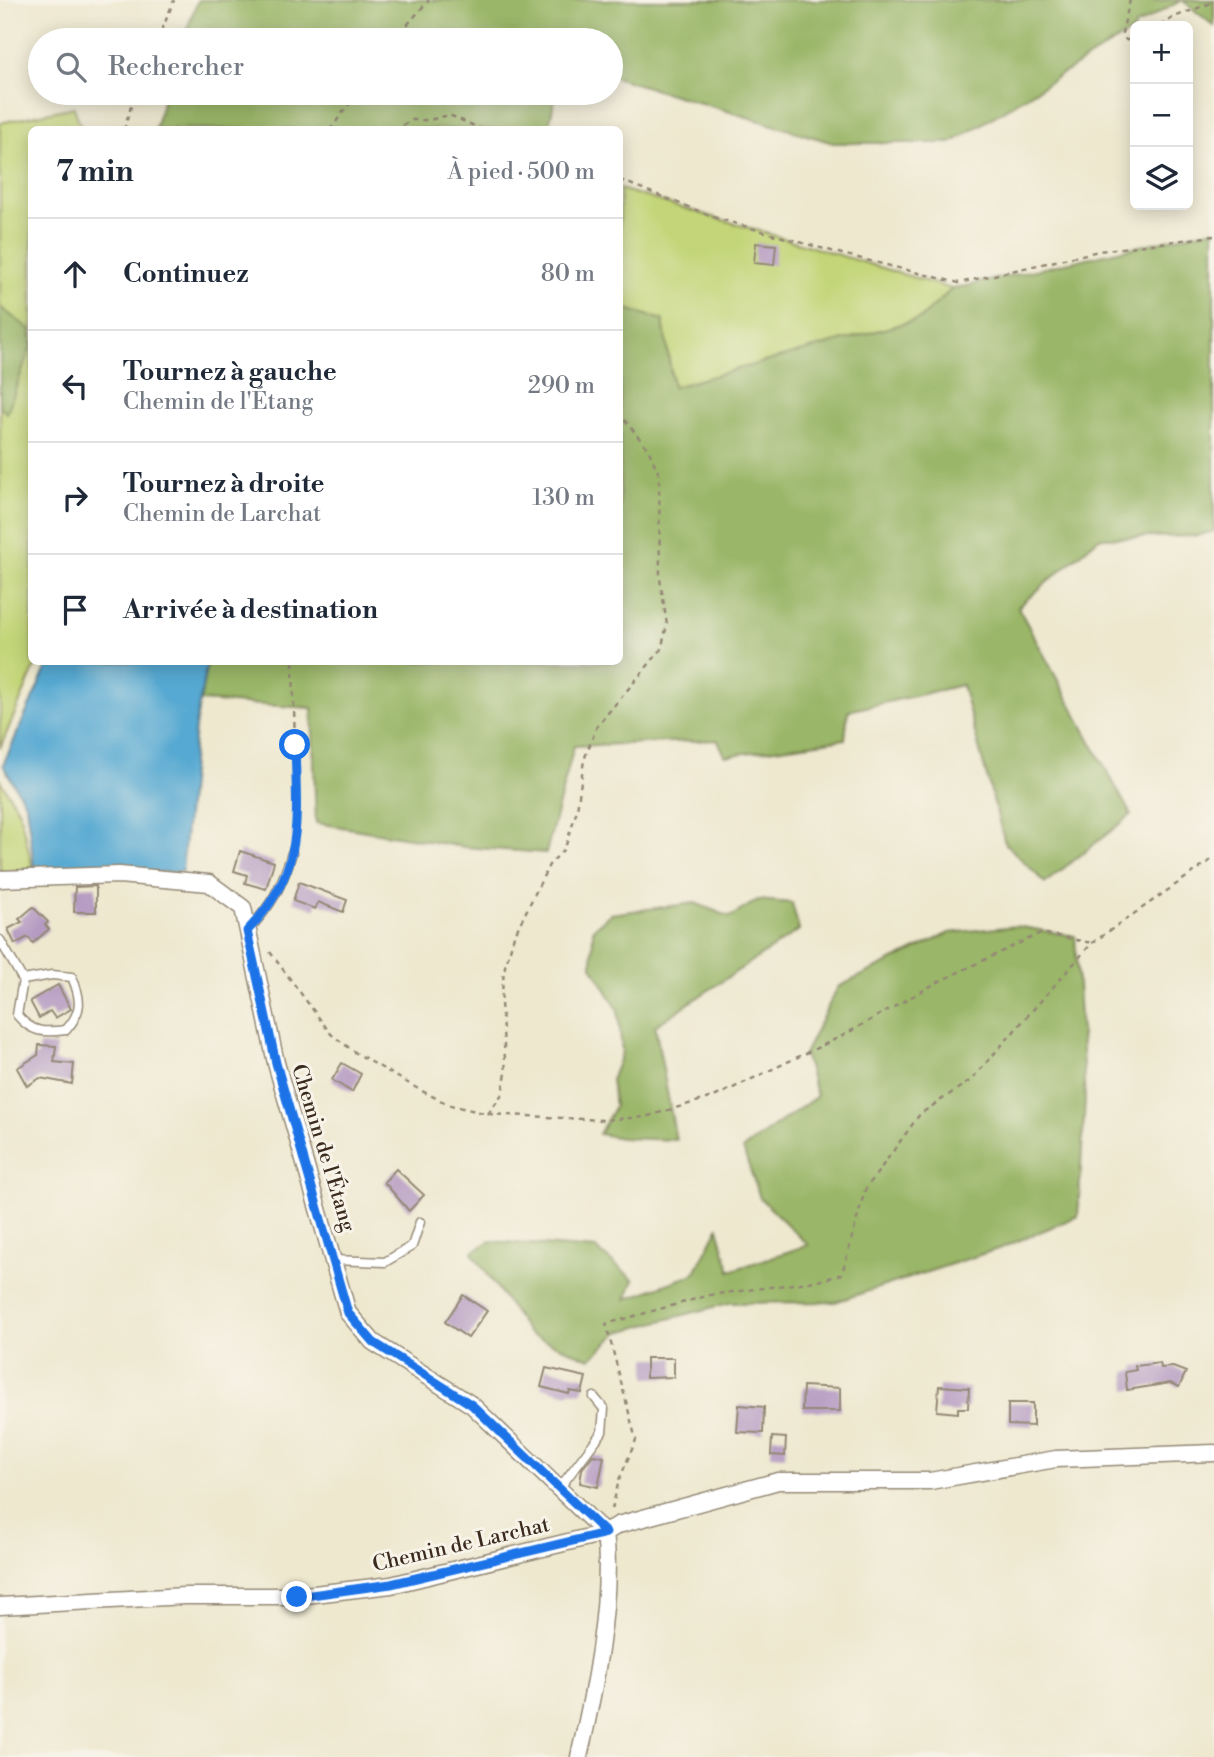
<!DOCTYPE html>
<html lang="fr">
<head>
<meta charset="utf-8">
<style>
	:root { --surface:#fff; --page:#f6f6f7; --text:#1f2937; --muted:#747a83; --line:#e0e1e3 }
	body { margin:0; font-family:"Libre Bodoni",serif; background:var(--page); color:var(--text) }
	.controls { position:absolute; right:21px; top:21px; display:grid; overflow:hidden; border-radius:10px; box-shadow:0 4px 18px #0003 }
	.controls button { width:63px; height:63px; display:grid; place-items:center; padding:0; border:0; border-bottom:2px solid var(--line); background:var(--surface); color:var(--text); font:35px sans-serif }
	.stop { position:absolute; width:21px; height:21px; margin:-16px; border:5px solid #1a73e8; border-radius:50%; background:#fff }
	.stop.end { background:#1a73e8; border-color:#fff; box-shadow:0 2px 7px #0008 }
	.list { margin:0; padding:0; list-style:none }
	h2 { display:flex; justify-content:space-between; align-items:center; height:91px; margin:0; padding:0 28px; font-size:30px }
	h2 small { font-size:23px; font-weight:400; color:var(--muted) }
	.list li { display:grid; grid-template-columns:46px 1fr auto; gap:21px; align-items:center; box-sizing:border-box; height:112px; padding:0 28px; border-top:2px solid var(--line) }
	.list b { display:block; font-size:26px; white-space:nowrap }
	.list p { margin:0; font-size:23px; white-space:nowrap; color:var(--muted) }
	.list em { font-size:23px; font-style:normal; color:var(--muted) }
	.icon { flex:none; width:38px; height:38px; fill:none; stroke:currentColor; stroke-width:2; stroke-linecap:round; stroke-linejoin:round }
	.map { position:relative; flex:none; width:1214px; height:1757px; overflow:hidden }
	.search { position:absolute; background:var(--surface); box-shadow:0 4px 18px #0003; left:28px; top:28px; width:595px; height:77px; display:flex; align-items:center; gap:18px; box-sizing:border-box; padding:0 24px; border-radius:38px; color:var(--muted); font-size:26px }
	.panel { position:absolute; background:var(--surface); box-shadow:0 4px 18px #0003; left:28px; top:126px; width:595px; height:539px; border-radius:10px }
	.map>svg:first-child { display:block }
</style>
</head>
<body>
<div class="map">
<svg width="1214" height="1757" viewBox="0 0 1214 1757">
	<rect width="100%" height="100%" fill="#f7f3e8"/>
	<filter id="ink" filterUnits="userSpaceOnUse"><feTurbulence type="fractalNoise" baseFrequency=".0143" numOctaves="2"/><feDisplacementMap in="SourceGraphic" scale="14" xChannelSelector="R" yChannelSelector="G"/><feConvolveMatrix kernelMatrix="1 2 1 2 8 2 1 2 1" color-interpolation-filters="sRGB"/></filter>
	<filter id="wash" filterUnits="userSpaceOnUse"><feTurbulence type="fractalNoise" baseFrequency=".00686" numOctaves="4" result="noise"/><feDisplacementMap in="SourceGraphic" scale="28" xChannelSelector="R" yChannelSelector="G"/><feGaussianBlur stdDeviation="1.57" result="paint"/><feColorMatrix in="noise" values="0 0 0 0 0 0 0 0 0 0 0 0 0 0 0 0 0 1.4 0 .05"/><feComposite in="paint" operator="in"/></filter>
	<g filter="url(#wash)">
		<rect width="100%" height="100%" fill="#eee8cf"/>
		<!-- green -->
		<path fill="#c3d578" stroke="#7f804b" stroke-width="2" d="M74,107L81,129L32,130V662H37L0,748V123Z
			M620,189L952,289L920,319L673,387L663,320L620,307Z
			M0,780L19,811L33,869L0,872Z"/>
		<!-- forest -->
		<path fill="#9ab668" stroke="#6a7043" stroke-width="2" d="M198,0H1214V26L1182,0L1135,26V29L951,143H833L611,76V40H183Z
			M165,93H556L548,129H155Z
			M1214,229V531L1196,536L1099,538L1018,607L1131,815L1045,883L1005,843L962,685L848,711L845,739L725,756L718,740L574,746L546,853L464,847L316,823L312,708L200,701L207,662H620V307L663,320L673,387L920,319L952,289Z
			M0,307L31,330V346L7,413L0,407Z
			M758,900L792,903L799,930L655,1026L676,1140L621,1138L599,1134L615,1106L611,1080L622,1052L618,1010L592,966L593,929L610,914L695,903L730,917Z
			M1016,926L1075,936L1085,1099L1078,1216L1001,1248L835,1302L729,1303L619,1332L590,1359L529,1334L472,1252L491,1241L596,1249L634,1280L626,1299L694,1274L718,1228L730,1271L808,1245L760,1198L743,1149L817,1096L804,1054L838,987L949,933Z"/>
		<!-- water -->
		<path fill="#57a9d2" stroke="#496a78" stroke-width="2" d="M49,662H207L195,727L182,872L35,873L26,805L3,765Z"/>
		<g id="blocks">
			<!-- building -->
			<path fill="#b59bc2" d="M756,243L776,245L774,265L754,263Z
				M240,851L274,862L266,889L245,883L247,875L234,871Z
				M299,882L347,900L343,912L318,902L315,909L293,901Z
				M96,886V912H74L75,887Z
				M33,907L48,922L45,925L49,929L33,943L28,937L15,944L8,929L22,922L19,919Z
				M58,985L71,1009L55,1018L50,1011L39,1018L30,1001Z
				M39,1045L56,1046L54,1062L74,1064L72,1084L40,1078L27,1086L17,1068L38,1055Z
				M342,1063L361,1074L352,1092L332,1080Z
				M396,1169L424,1195L409,1211L384,1182Z
				M463,1295L487,1311L468,1338L445,1322Z
				M646,1358H674V1377L646,1378Z
				M1160,1363L1161,1368L1173,1367L1186,1372L1179,1387L1170,1383L1127,1390L1125,1372L1136,1370L1135,1366Z
				M546,1368L586,1377L582,1393L570,1391L569,1394L541,1387Z
				M803,1386L840,1388V1411H802Z
				M939,1386L969,1388L968,1408H958V1413L937,1411Z
				M1008,1403H1033V1426L1008,1425Z
				M739,1405L764,1407L763,1433L737,1432Z
				M772,1437L786,1438L785,1456L771,1455Z
				M593,1455L604,1457L598,1487L580,1483L582,1469Z"/>
		</g>
	</g>
	<g filter="url(#ink)">
		<use href="#blocks" fill-opacity="0" stroke="#948976" stroke-width="2"/>
		<g fill="none" stroke-linecap="round" stroke-linejoin="round">
			<!-- service casing -->
			<g stroke="#948976" stroke-width="11">
				<path id="service" d="M247,931C271,907 282,886 292,853
					M0,940L23,980L17,1015C32,1033 44,1033 66,1030C82,1012 82,1000 72,977L52,975L23,980
					M334,1260L385,1262L412,1246L420,1222
					M558,1490L602,1432L604,1409L594,1397"/>
			</g>
			<!-- minor casing -->
			<g stroke="#948976" stroke-width="19">
				<path id="minor" d="M0,879L119,875L209,883L243,908L276,1063L348,1313L373,1342L472,1405L605,1533
					M0,1606L185,1596H297L391,1585L605,1533L618,1525L778,1481H930L1056,1459L1214,1453
					M579,1757C594,1693 613,1597 605,1533"/>
			</g>
			<!-- path -->
			<path stroke="#948976" stroke-width="2.5" stroke-dasharray="5 5" stroke-linecap="butt" d="M1130,0L1122,33L1126,40L1135,41
				M1160,26L1174,17L1214,2
				M158,40L174,0
				M394,40L429,0
				M124,130L135,93
				M330,130L357,93
				M394,130L412,120H429L449,115L484,130
				M620,180L716,218L842,254L959,283L1099,251L1214,236
				M293,662L297,834L295,843
				M270,952L331,1034L356,1053L420,1090L450,1105L488,1114L603,1120L645,1117L716,1096L842,1036L938,982L1041,933L1092,943
				M488,1114L502,1094L506,1073L501,1003L504,970L514,936L549,865L565,848L577,810L584,760L597,726L661,650L667,625L660,579L659,474L648,449L620,414
				M612,1509L619,1480L636,1440L606,1324L710,1295L823,1280L842,1274L865,1190L920,1114L971,1080L1092,943L1214,858"/>
			<!-- service -->
			<use href="#service" stroke="#fff" stroke-width="8"/>
			<!-- minor -->
			<use href="#minor" stroke="#fff" stroke-width="16"/>
		</g>
	</g>
	<g fill="none" stroke-linecap="round" stroke-linejoin="round" filter="url(#ink)">
		<!-- route -->
		<path stroke="#1a73e8" stroke-width="9" d="M295,745C297,822 305,872 247,931L276,1063L348,1313L373,1342L472,1405L606,1533L391,1584L297,1597"/>
	</g>
	<g text-anchor="middle" dominant-baseline="central" stroke-width="6" stroke-linejoin="round" paint-order="stroke">
		<!-- street labels -->
		<g font-size="21" fill="#3b2a1e" stroke="#f7f3e8">
			<text transform="translate(323 1148) rotate(73)">Chemin de l'Étang</text>
			<text transform="translate(461 1545) rotate(-13)">Chemin de Larchat</text>
		</g>
	</g>
</svg>
<div class="controls">
<button>+</button>
<button>−</button>
<button><svg class="icon" aria-label="layers" viewBox="0 0 24 24"><path d="M12 4l9 5-9 5-9-5zM3 14l9 5 9-5"/></svg></button>
</div>
<div class="stop" style="left:295px;top:745px"></div>
<div class="stop end" style="left:297px;top:1597px"></div>
<div class="search"><svg class="icon" aria-label="search" viewBox="0 0 24 24"><circle cx="10" cy="10" r="6"/><path d="M15 15l6 6"/></svg>Rechercher</div>
<section class="panel">
<h2>7 min<small>À pied · 500 m</small></h2>
<ul class="list">
<li><svg class="icon" aria-label="ahead" viewBox="0 0 24 24"><path d="M12 20V5M6 11l6-6 6 6"/></svg><div><b>Continuez</b></div><em>80 m</em></li>
<li><svg class="icon" aria-label="left" viewBox="0 0 24 24"><path d="M17 20v-9H6M10 6l-5 5 5 5"/></svg><div><b>Tournez à gauche</b><p>Chemin de l'Étang</p></div><em>290 m</em></li>
<li><svg class="icon" aria-label="right" viewBox="0 0 24 24"><path d="M7 20v-9h11M14 6l5 5-5 5"/></svg><div><b>Tournez à droite</b><p>Chemin de Larchat</p></div><em>130 m</em></li>
<li><svg class="icon" aria-label="arrive" viewBox="0 0 24 24"><path d="M6 21V4h12l-3 4 3 4H6"/></svg><div><b>Arrivée à destination</b></div></li>
</ul>
</section>
</div>
</body>
</html>
